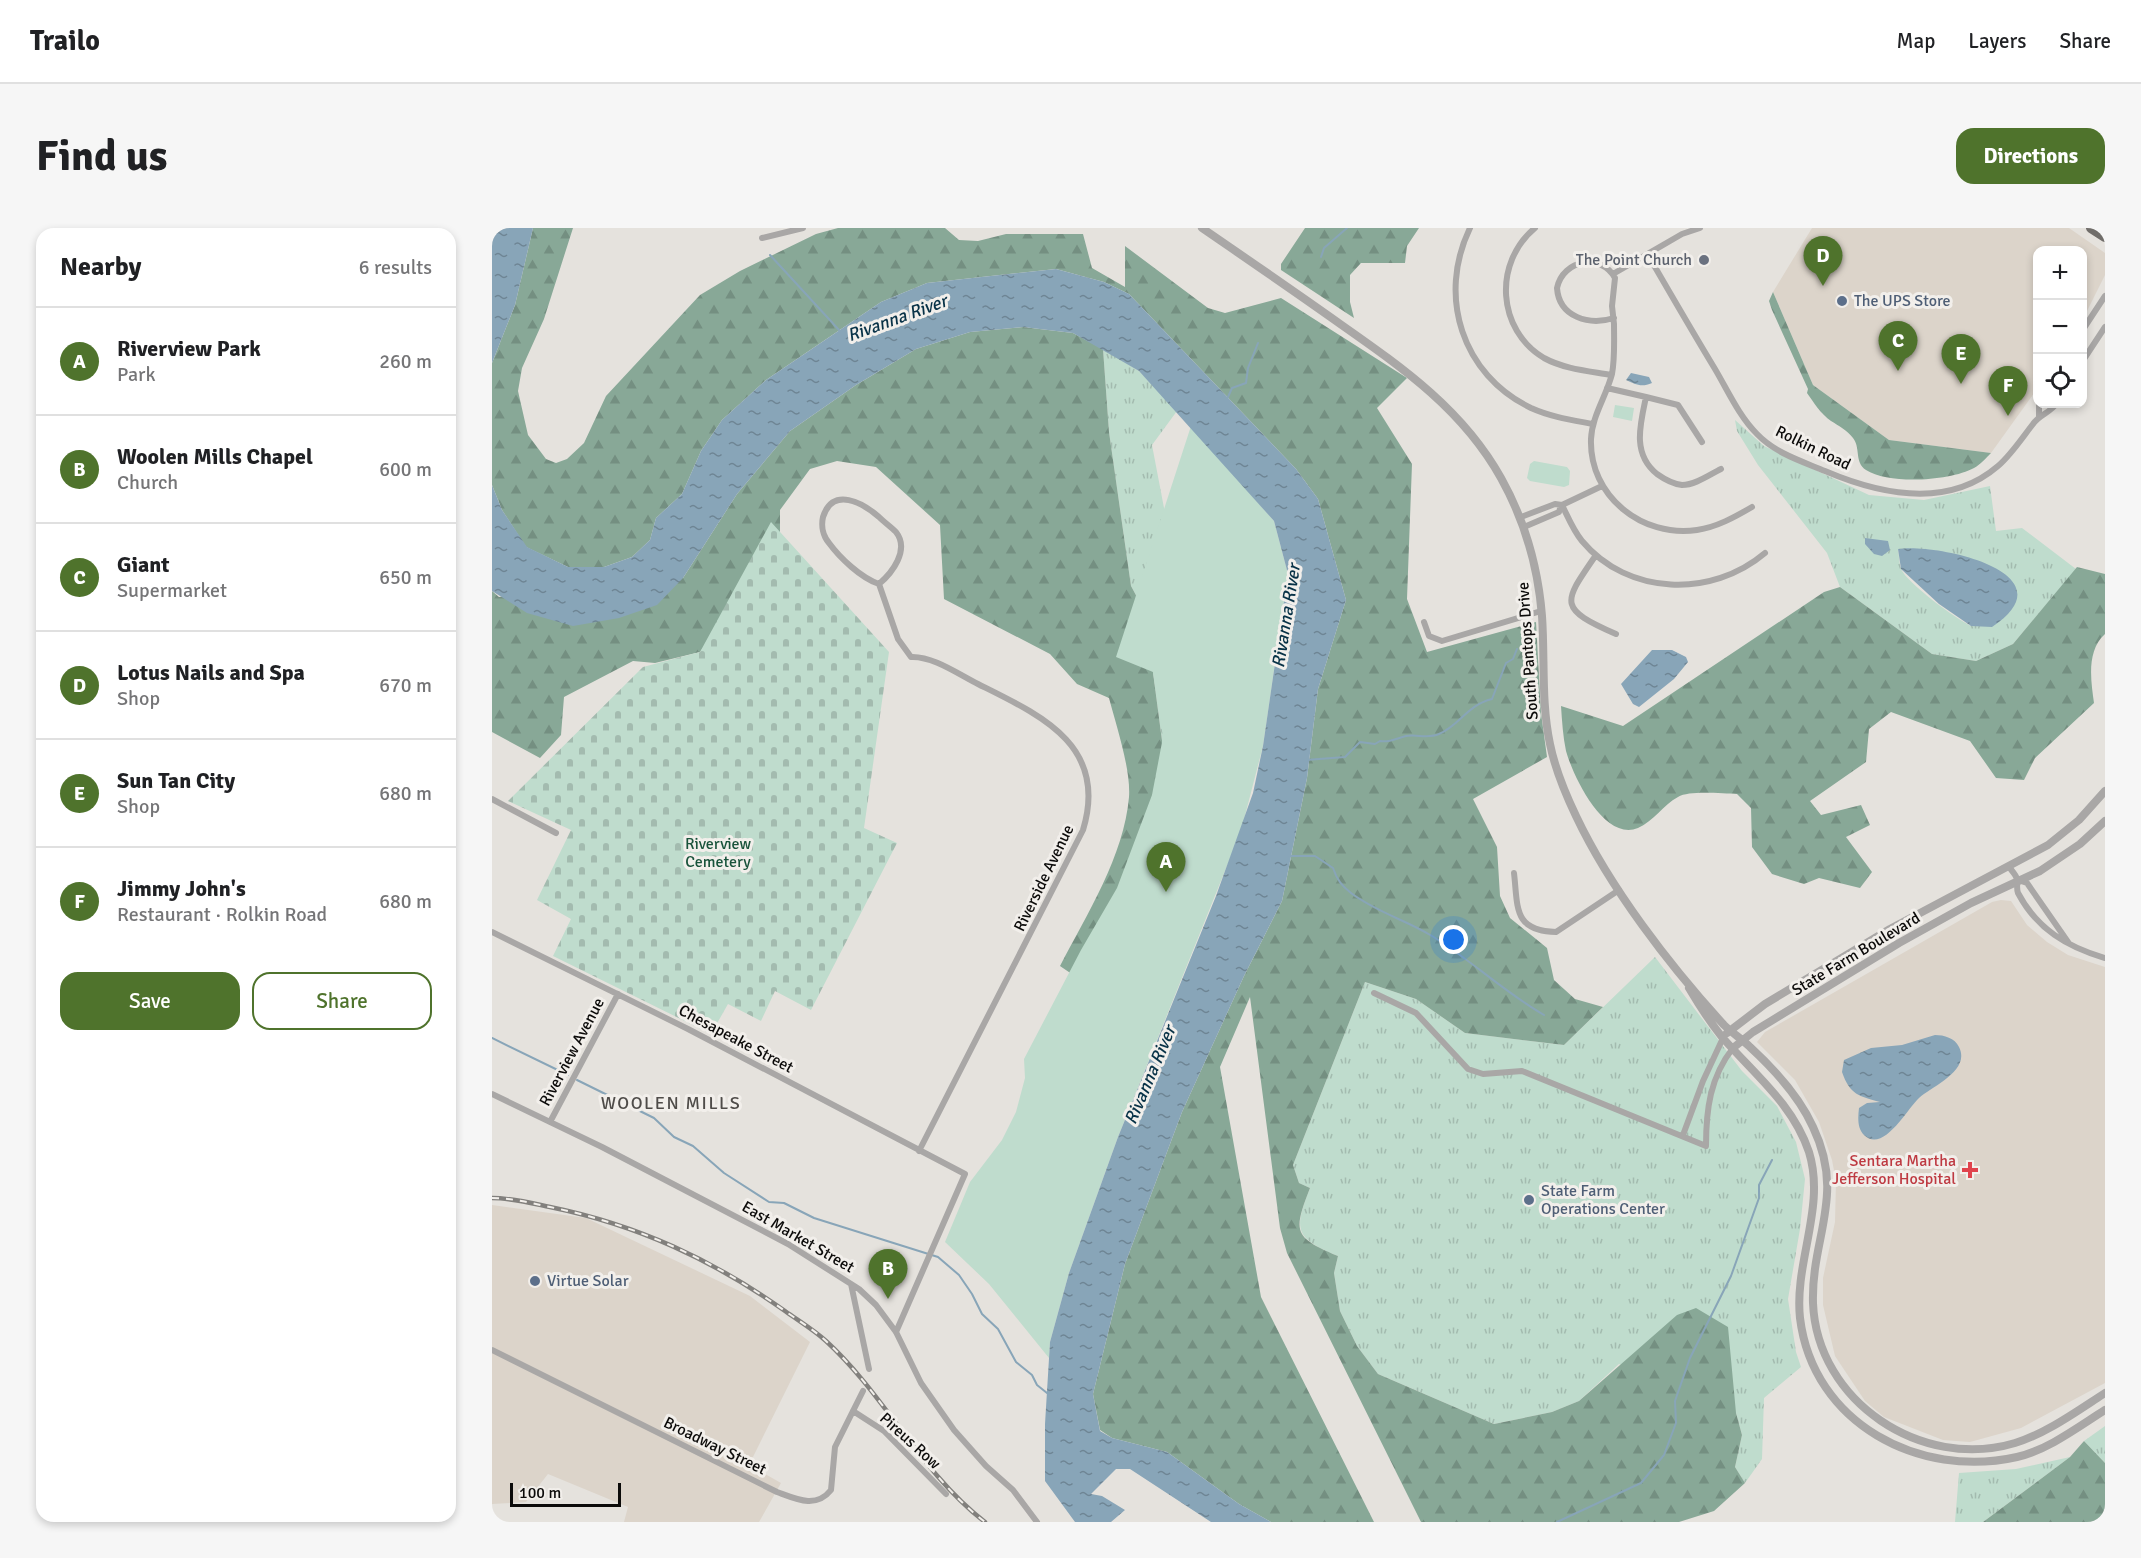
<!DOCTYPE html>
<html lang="en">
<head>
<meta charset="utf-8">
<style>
	:root { --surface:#fff; --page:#f6f6f6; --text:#202124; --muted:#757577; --line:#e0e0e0; --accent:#4f732c }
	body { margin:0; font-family:Signika,sans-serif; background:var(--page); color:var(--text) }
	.controls { position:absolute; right:18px; top:18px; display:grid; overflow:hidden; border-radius:12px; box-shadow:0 3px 9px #0003 }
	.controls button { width:54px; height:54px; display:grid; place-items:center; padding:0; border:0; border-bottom:2px solid var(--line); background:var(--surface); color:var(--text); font:30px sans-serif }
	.scale { position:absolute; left:18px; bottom:15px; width:111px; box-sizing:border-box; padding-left:6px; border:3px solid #0c0b0a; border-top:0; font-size:16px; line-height:21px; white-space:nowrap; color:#0c0b0a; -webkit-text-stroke:4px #f2efeb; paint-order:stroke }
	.you { position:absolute; left:962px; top:712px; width:21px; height:21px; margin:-15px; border:4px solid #fff; border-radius:50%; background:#1a73e8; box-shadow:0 0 0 9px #1a73e833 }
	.badge { display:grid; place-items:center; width:39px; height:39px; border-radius:50%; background:var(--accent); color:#fff; font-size:20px; font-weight:700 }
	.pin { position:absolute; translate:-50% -50px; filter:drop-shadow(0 2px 3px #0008) }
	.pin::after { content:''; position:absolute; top:32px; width:21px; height:18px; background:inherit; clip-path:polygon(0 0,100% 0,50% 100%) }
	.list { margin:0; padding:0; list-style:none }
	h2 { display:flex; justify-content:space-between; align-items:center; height:78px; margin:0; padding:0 24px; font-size:26px }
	h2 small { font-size:20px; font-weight:400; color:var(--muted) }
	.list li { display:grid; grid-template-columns:39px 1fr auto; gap:18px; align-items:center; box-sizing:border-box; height:108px; padding:0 24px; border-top:2px solid var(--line) }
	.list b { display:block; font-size:22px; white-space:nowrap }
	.list p { margin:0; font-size:20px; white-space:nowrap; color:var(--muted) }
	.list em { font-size:20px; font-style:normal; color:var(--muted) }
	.actions { display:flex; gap:12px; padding:18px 24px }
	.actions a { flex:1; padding:14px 0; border:2px solid var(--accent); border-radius:18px; text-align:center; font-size:21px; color:var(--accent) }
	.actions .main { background:var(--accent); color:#fff }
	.icon { flex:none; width:33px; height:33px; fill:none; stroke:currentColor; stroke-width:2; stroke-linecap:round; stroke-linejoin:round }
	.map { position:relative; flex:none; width:1613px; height:1294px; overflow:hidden; border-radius:18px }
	header { display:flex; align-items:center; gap:36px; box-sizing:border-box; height:84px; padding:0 30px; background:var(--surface); border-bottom:2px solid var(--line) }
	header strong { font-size:28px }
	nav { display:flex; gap:33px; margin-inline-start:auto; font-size:21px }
	.intro { display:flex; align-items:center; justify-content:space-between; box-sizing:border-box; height:144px; padding:0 36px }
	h1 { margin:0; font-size:42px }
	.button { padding:15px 27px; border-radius:18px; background:var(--accent); color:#fff; font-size:21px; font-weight:700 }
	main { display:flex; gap:36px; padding:0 36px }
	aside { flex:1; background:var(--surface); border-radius:18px; box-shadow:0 3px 9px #0003 }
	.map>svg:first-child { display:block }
</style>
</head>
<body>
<header>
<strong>Trailo</strong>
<nav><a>Map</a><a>Layers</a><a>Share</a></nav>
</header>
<div class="intro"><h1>Find us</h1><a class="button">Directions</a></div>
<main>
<aside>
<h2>Nearby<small>6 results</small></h2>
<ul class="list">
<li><span class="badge">A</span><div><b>Riverview Park</b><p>Park</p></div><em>260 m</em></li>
<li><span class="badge">B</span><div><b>Woolen Mills Chapel</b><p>Church</p></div><em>600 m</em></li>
<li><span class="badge">C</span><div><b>Giant</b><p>Supermarket</p></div><em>650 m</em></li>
<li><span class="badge">D</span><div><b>Lotus Nails and Spa</b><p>Shop</p></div><em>670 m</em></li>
<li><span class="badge">E</span><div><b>Sun Tan City</b><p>Shop</p></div><em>680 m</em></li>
<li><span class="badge">F</span><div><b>Jimmy John's</b><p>Restaurant · Rolkin Road</p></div><em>680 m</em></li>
</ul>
<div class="actions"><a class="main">Save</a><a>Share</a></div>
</aside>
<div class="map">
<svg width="1613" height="1294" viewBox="0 0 1613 1294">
	<defs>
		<pattern id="grass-tufts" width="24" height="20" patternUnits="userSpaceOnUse" patternTransform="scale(1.5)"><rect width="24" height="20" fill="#bfdccd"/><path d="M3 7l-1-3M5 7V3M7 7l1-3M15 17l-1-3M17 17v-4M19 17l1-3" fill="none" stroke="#a3bbaf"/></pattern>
		<pattern id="forest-firs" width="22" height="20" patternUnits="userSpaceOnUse" patternTransform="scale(1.5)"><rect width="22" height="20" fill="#88a897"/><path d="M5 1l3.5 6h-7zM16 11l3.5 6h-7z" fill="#748f81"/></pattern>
		<pattern id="cemetery-stones" width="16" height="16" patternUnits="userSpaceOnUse" patternTransform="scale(1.5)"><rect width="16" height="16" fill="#bfdccd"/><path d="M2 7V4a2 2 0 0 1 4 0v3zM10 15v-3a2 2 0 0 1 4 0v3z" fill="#a3bbaf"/></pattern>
		<pattern id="water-ripples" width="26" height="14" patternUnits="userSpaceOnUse" patternTransform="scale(1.5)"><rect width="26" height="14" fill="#88a5b8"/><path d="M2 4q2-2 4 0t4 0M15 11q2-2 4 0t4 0" fill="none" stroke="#6e8594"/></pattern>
	</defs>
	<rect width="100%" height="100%" fill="#e5e2dd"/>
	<!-- built -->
	<path fill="#dcd4ca" d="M1320,0H1577L1613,25V47L1591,91L1590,22H1546L1545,161L1499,225L1397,212L1321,157L1281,64Z
		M1509,672L1519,673L1535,697L1555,714L1576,727L1613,739V1155L1529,1200L1478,1214L1451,1212L1392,1189L1373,1173L1343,1128L1331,1077V1050L1343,994L1344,953L1340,932L1327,894L1303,852L1265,814L1273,804L1500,674Z
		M0,977L94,990L258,1068L318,1114L257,1237L289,1255L267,1294H132L136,1279L56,1246L34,1274L0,1276Z"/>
	<!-- grass -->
	<path fill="url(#grass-tufts)" fill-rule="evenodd" d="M611,121L647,143L685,183L660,217L689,369L678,573L653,384L639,358L617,204Z
		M1243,192L1272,218L1377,267L1432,272L1498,258L1504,303L1530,300L1584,341L1521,416L1484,433L1440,426L1348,359L1335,325L1266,237L1245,203ZM1406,321L1441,322L1493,336L1479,398C1464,391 1415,355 1409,341C1407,335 1407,327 1406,321Z
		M1163,729L1250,843L1285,878L1304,914L1313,951L1308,1001L1296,1071L1304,1124L1309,1139L1272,1170L1270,1231L1253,1255L1243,1239L1250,1207L1244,1185L1127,1136L1087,1173L1060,1184L1002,1196L886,1146L865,1118L848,1083L842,1045L846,1028C803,1010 801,1003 818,960L807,955L801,937L873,754L924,771L973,805L1072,817Z
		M1613,1198V1235L1592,1213Z
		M1578,1229L1491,1294H1463L1467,1245L1524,1241Z"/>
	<!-- forest -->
	<path fill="url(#forest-firs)" d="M41,0H81L52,91L30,140L26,163L36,207L54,231L64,235L75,231L92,215L114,168L208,67L248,43L324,6L346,0H453L467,12L486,13L514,6H591L600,40L633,59V18L716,80L733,85L789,70L915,150L885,180L920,236L915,371L935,424L1044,394L1049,485L1055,529L981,571L1005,619L1008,668L1018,690L1055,720L1062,752L1083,771L1111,779L1072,817L973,805L924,771L873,754L801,937L807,955L818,960C801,1004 801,1009 846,1028L842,1045L848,1083L865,1118L886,1146L1002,1196L1060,1184L1087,1173L1185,1087L1204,1080L1236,1099L1244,1185L1250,1207L1243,1239L1253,1255L1222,1283L1187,1294H929L795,1025L788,1000L758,769L728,839L769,1069L882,1294H779L747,1276L675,1224L620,1210L608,1202L601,1166L633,1036L690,884L752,748L790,673L815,550L826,461L854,372L826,271L804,241L637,66L612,54L564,41L435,55L389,74L274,152L230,192L209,223L190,266L164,290L158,312L140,329L112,339H76L34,319L10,282L0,257V135L23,77Z
		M813,0H927L915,18L913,35H869L858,47V74L862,90L789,42V36Z
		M1281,64L1321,157L1397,212L1499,225C1494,230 1488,237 1482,240C1458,253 1397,257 1374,242C1362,234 1369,220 1361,210C1355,202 1347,198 1339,193C1329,186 1322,175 1315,165L1316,161L1280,82L1277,73Z
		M531,99L581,105L611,121L617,204L639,358L653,384L678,573L590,753L568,738C595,686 632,628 637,569C639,541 624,497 617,470L585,456L558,426L452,371L448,297L384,239L345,233L318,241L288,282V315L208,424L163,435L141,433L72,469L69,507L48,530L0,504V363L7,369L191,350L245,266L298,203L364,157L424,121L478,104Z
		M1585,339L1613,346V406C1594,423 1599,453 1602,475L1543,530L1532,552L1504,550L1478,513L1399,484L1377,501L1374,534L1318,573L1329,587L1369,577L1378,597L1354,609L1380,644L1368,660L1327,650L1312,656L1280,646L1260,619L1259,580L1245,566C1231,566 1198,562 1186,569C1171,577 1162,593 1146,600C1112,614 1081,548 1074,523C1071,509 1070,493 1069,478L1131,498L1332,364L1348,359L1440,426L1484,433L1521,416Z
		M1592,1213L1613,1235V1294H1491L1578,1229Z"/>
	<!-- cemetery -->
	<path fill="url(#cemetery-stones)" d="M279,294L397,424L372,600L405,615L319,782L283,763L269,793L236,776L219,806L61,728L79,691L45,672L79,602L16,573L151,439L208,424Z"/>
	<!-- park -->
	<path fill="#bfdccd" d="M1123,177L1142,180L1140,193L1121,189Z
		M699,198L782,293L796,346L771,518L749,603L626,909L577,1045L558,1114L557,1130L497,1056L453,1014L478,954L510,912L524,884L533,850L532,831L589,722L625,660L660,567L671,509L661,444L624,429Z
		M1042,233L1075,239L1078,243L1077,257L1072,259L1038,253L1035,250L1038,236Z"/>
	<!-- water -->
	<path fill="url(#water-ripples)" d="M0,0H41L23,77L0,135Z
		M564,41L612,54L637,66L804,241L826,271L854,372L826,461L815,550L790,673L752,748L690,884L633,1036L601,1166L608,1203L620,1210L675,1224L747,1276L779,1294H719L638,1241H624L599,1266L610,1268L633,1282L619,1294H583L553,1253V1196L558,1114L577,1045L626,909L724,668L761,565L771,518L796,346L782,293L647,143L581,105L531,99L478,104L424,121L364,157L298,203L245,266L191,350L165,377L127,390L81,398L35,385L0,363V257L10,282L35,319L76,339H112L140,329L158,312L164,290L190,266L209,223L230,192L274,152L336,110L389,74L435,55Z
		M1139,145L1157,149L1160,155C1149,160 1143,156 1134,152Z
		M1373,310L1396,313L1398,322L1390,328L1382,326L1373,316Z
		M1406,321C1446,315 1581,345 1500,399L1479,398L1447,376L1409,341Z
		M1160,422H1180L1194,429L1196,434L1182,451L1147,479L1141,476L1129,456Z
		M1443,807C1452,807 1463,810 1467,819C1479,843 1440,858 1427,870C1415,881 1391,926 1372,907C1365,900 1366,889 1367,880L1375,875L1388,874C1367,868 1358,867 1350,844L1352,832L1379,820L1410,817Z"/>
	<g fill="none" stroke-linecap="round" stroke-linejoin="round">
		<!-- stream -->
		<path stroke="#88a5b8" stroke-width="2" d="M278,27L347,102
			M829,29L832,20L855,0
			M736,169L740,160L754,155L756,140L766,115
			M814,532L853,529L868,514L883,516L888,513C897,515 905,510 914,508C925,506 936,511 947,506C968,497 975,477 1000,471L1014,435L1021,431L1025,421
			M797,628H823L841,640C845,652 850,658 859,665C884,684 914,692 940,708C979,732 1012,764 1052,787
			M0,810L76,847
			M85,852L162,890L182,909L201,918L232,945L277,974L292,975L322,990L446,1029L467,1047L480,1066L490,1086L506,1101L524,1134L540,1147L545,1157L555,1165
			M1065,1294L1149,1255L1172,1227L1184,1195L1183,1173L1198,1130L1239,1048L1267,970V957L1280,932"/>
		<!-- minor -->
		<path stroke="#a9a7a6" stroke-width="6" d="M978,0C945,68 970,147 1039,180C1059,189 1080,192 1101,196
			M1043,0C1001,35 1005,102 1052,130C1072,141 1097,143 1119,147
			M270,10L311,0
			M1156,27C1178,65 1200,103 1223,141C1236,163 1247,188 1265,206C1283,225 1309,233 1333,243C1387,266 1455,282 1506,238C1519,227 1530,210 1541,196C1547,187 1559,184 1564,176
			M1121,46L1190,6L1208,0
			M1122,90C1097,98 1067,89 1065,60C1071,31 1110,25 1123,50L1120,78L1122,96C1122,113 1123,130 1120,146C1114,169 1100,188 1099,211C1097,268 1150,310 1205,302C1225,299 1243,289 1260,279
			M1590,103L1613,68
			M1590,134L1613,99
			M1115,160L1154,169C1148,197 1140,226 1165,246C1172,251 1181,256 1190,257C1203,257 1217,247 1229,241
			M1154,169L1186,177L1210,214
			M1547,188V176
			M1070,277C1076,289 1081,302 1090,313C1136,368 1220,370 1273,325
			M1029,289L1063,276L1070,277L1110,258
			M1032,299L1067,284L1069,277
			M1104,327C1071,375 1065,380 1124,406
			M387,356C369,350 348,330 337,315C331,308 329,298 331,289C341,258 371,275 387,289C392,294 399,299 404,304C418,322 400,345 387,356L406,411L419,429C441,428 466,446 486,456C548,487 617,517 591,602L427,923
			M932,394L937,408L950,413L1049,383
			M0,571L64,605
			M1517,639C1520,643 1524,647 1525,651C1526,656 1524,659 1526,665C1545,701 1575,719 1613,730
			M1022,645C1026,679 1021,703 1064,704L1127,662
			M1526,652L1535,655L1576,714
			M0,704L196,801L473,946L404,1104
			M882,765L924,785L976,841L991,846L1030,843L1214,918C1214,882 1218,849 1241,820
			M0,866L110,919L296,1016L367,1061L384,1077L404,1104L429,1155L462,1202L494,1238L521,1262L545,1294
			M58,894L126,766
			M1191,907L1211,853L1231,810
			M359,1056L377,1141
			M0,1122L285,1264C304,1271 324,1281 339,1262L343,1219L371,1163
			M361,1183L392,1203L454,1266"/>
		<!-- tertiary -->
		<path stroke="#a9a7a6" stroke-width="8" d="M710,0C755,31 799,61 844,93C908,138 970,180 1009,250C1033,293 1046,339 1050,388C1053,431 1049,474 1058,516C1063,541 1073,565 1084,588C1118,660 1178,738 1232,797C1240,805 1250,811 1258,819C1283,842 1307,868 1321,899C1354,968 1319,1009 1321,1075C1325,1174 1430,1243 1523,1215C1555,1205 1585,1183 1613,1165
			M1197,760C1207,777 1218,794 1230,809C1262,846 1301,876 1317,924C1334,979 1302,1034 1308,1090C1321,1196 1428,1251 1525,1229C1556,1222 1586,1199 1613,1182
			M1235,805L1273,776L1398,701L1556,617L1587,592L1613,563
			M1241,820L1261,804L1407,715L1479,675L1548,643L1588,616L1613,593"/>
		<!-- trunk -->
		<path stroke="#706d6a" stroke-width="10" d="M1599,0L1613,9"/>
		<!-- rail casing -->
		<g stroke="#82807d" stroke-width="4.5">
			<path id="rail" d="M0,970C20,970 39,975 58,979C146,997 221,1032 293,1083C307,1093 322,1102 334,1113C393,1167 429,1245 493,1294"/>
		</g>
		<!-- rail -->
		<use href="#rail" stroke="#f2efeb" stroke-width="2" stroke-dasharray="7" stroke-linecap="butt"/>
	</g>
	<!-- markers -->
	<circle fill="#6b7280" stroke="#f2efeb" stroke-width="2" cx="1212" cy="32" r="6"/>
	<g fill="#5c6f8a" stroke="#f2efeb" stroke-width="2">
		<circle cx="1350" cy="73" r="6"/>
		<circle cx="1037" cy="972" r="6"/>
		<circle cx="43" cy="1053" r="6"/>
	</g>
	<path fill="#e0444e" stroke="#f2efeb" stroke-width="2" d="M1475 933h6v6h6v6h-6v6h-6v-6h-6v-6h6z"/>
	<g text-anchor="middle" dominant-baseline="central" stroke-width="6" stroke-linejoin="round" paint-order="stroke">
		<!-- worship labels -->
		<g font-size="16" fill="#5b616d" stroke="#f2efeb" text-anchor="end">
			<text x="1200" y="32">The Point Church</text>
		</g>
		<!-- service labels -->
		<g font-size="16" fill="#4e5e75" stroke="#f2efeb" text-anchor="start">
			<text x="1362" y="73">The UPS Store</text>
			<text x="1049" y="963">State Farm<tspan x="1049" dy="18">Operations Center</tspan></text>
			<text x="55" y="1053">Virtue Solar</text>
		</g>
		<!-- street labels -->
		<g font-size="16" fill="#0c0b0a" stroke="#f2efeb">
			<text transform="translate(1321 220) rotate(26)">Rolkin Road</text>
			<text transform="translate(1036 423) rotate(-94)">South Pantops Drive</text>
			<text transform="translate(552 650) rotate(-64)">Riverside Avenue</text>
			<text transform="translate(1364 726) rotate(-31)">State Farm Boulevard</text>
			<text transform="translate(244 811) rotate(28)">Chesapeake Street</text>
			<text transform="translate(80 824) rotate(-62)">Riverview Avenue</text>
			<text transform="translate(306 1009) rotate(30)">East Market Street</text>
			<text transform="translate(418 1213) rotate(42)">Pireus Row</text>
			<text transform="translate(223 1218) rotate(26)">Broadway Street</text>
		</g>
		<!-- park labels -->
		<g font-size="16" fill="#19533b" stroke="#f2efeb">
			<text x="226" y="616">Riverview<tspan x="226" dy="18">Cemetery</tspan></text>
		</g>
		<!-- health labels -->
		<g font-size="16" fill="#be3a42" stroke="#f2efeb" text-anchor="end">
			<text x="1464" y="933">Sentara Martha<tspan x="1464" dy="18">Jefferson Hospital</tspan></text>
		</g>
		<!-- water labels -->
		<g font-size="18" font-style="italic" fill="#083247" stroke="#f2efeb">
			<text transform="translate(405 90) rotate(-20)">Rivanna River</text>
			<text transform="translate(794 388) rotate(-81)">Rivanna River</text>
			<text transform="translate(658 847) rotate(-67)">Rivanna River</text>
		</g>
		<!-- neighbourhood labels -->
		<g font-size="18" letter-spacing="1.5" fill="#4f4c49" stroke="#f2efeb">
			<text x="179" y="875">WOOLEN MILLS</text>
		</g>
	</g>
</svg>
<div class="controls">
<button>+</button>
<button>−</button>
<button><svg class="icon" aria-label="locate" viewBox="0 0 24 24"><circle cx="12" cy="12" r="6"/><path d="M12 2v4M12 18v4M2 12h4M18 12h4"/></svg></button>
</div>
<div class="scale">100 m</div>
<div class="you"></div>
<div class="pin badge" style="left:674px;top:664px">A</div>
<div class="pin badge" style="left:396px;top:1071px">B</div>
<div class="pin badge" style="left:1406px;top:143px">C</div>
<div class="pin badge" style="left:1331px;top:58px">D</div>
<div class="pin badge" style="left:1469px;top:156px">E</div>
<div class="pin badge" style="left:1516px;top:188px">F</div>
</div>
</main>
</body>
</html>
